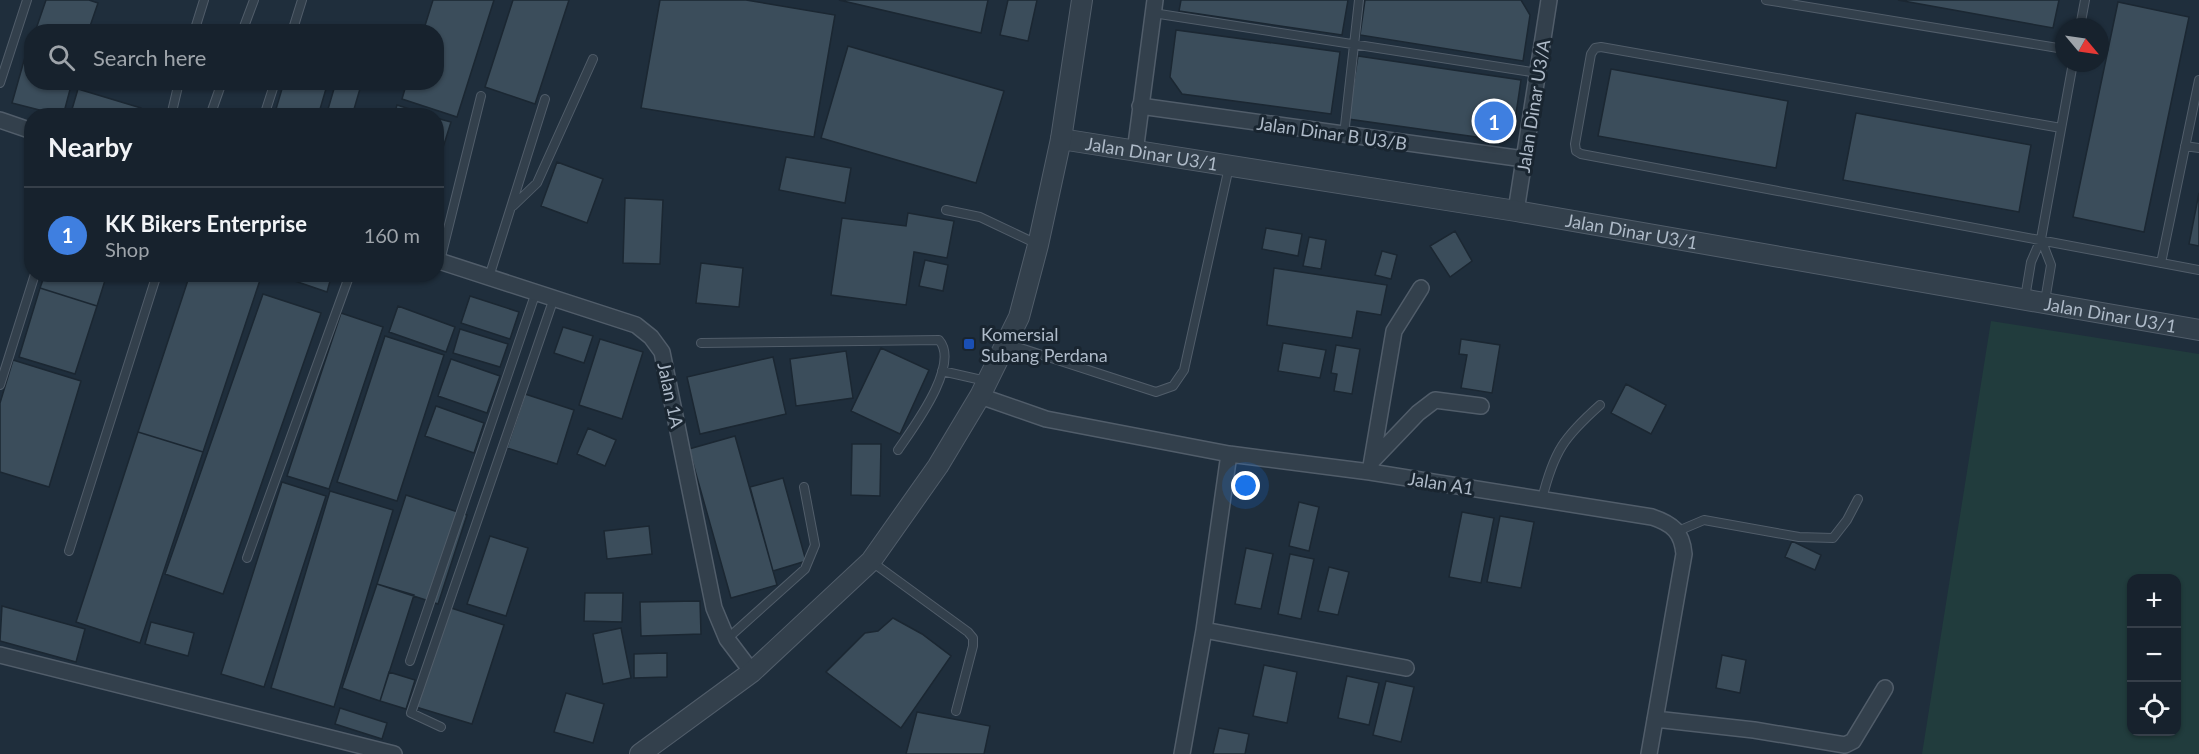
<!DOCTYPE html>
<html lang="en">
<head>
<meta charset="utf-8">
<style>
	:root { --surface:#17222d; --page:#202a35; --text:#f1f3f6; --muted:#9ea4aa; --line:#363f49; --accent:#7cbbff }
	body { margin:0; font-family:Lato,sans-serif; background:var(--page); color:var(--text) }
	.controls { position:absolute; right:18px; bottom:18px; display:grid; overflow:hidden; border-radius:12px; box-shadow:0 2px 4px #0004 }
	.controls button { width:54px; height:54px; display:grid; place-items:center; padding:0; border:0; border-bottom:2px solid var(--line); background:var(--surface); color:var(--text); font:30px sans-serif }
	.compass { position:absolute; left:2055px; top:18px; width:54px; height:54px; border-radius:50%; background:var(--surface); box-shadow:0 2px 4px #0004; rotate:119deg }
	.you { position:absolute; left:1246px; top:486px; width:21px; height:21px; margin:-15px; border:4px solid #fff; border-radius:50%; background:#1a73e8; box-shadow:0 0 0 9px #1a73e833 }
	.badge { display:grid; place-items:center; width:39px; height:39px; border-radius:50%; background:var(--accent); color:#fff; font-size:20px; font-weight:700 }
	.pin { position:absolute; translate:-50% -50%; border:3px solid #fff; box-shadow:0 2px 6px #0006 }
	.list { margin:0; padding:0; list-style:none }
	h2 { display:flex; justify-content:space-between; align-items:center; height:78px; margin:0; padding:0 24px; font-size:26px }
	h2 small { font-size:20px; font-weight:400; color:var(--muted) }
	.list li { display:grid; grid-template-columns:39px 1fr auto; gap:18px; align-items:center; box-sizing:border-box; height:96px; padding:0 24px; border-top:2px solid var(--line) }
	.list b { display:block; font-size:22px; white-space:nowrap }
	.list p { margin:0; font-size:20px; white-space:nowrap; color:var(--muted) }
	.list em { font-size:20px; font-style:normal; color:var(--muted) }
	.icon { flex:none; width:33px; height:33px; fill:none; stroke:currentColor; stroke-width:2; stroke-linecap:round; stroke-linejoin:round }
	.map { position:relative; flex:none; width:2199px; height:754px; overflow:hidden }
	.search { position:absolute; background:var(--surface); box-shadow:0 2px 4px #0004; left:24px; top:24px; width:420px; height:66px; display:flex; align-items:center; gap:15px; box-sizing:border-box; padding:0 21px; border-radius:24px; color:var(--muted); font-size:22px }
	.panel { position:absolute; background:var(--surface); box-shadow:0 2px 4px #0004; left:24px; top:108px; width:420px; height:174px; border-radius:24px }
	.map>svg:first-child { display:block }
</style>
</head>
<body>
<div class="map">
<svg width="2199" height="754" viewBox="0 0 2199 754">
	<rect width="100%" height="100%" fill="#1f2e3c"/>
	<!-- green -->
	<path fill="#213c3d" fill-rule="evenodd" d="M1991,321L2199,354V754H1922ZM2132,578H2176V732H2132Z"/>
	<!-- building -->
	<path fill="#3b4d5b" stroke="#1b2732" stroke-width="1.5" d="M46,0H89L98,3L88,32H35Z
		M433,0H494L457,117L402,99L407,82H436V32H423Z
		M513,0H569L535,104L485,87Z
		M660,0H746L835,15L814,137L641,108Z
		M839,0H988L981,33Z
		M1008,0H1037L1028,41L1000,35Z
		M1181,0H1348L1342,35L1179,11Z
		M1365,0H1521L1530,15L1523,61L1360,35Z
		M1898,0H2059L2053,28Z
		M2118,2L2189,17L2144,232L2073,217Z
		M1176,30L1340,52L1331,114L1182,94L1170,77Z
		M848,46L1004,91L976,183L821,138Z
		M27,50L32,51V82H72L63,116L12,103Z
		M1358,56L1521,80L1514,127L1498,140L1348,119Z
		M1611,69L1788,101L1776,168L1598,136Z
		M284,82H328L318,116H298L276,109Z
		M336,82H362L352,116H326Z
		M78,89L141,108L138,116H70Z
		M397,105L416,111L414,116H394Z
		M1856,113L2031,145L2019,212L1843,180Z
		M436,118L451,122L436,170Z
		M786,157L851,168L845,203L779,190Z
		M557,162L603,179L587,223L541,206Z
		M436,175L443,177L436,195Z
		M2199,193V246L2189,244Z
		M625,198L663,200L660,264L623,263Z
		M908,213L954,221L947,258L914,252L906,305L831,295L842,218L906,226Z
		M1266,228L1302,234L1298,256L1262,249Z
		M1455,231L1472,261L1450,277L1430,246Z
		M1309,237L1326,240L1321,269L1303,266Z
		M1382,251L1397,255L1391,279L1375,275Z
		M925,260L948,265L943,291L919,286Z
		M701,263L743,268L739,307L696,303Z
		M1274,268L1387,285L1381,315L1357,311L1352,338L1267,325Z
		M45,274H107L97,306L40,288Z
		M190,274H262L203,452L138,432Z
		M291,274H332L327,292L289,279Z
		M40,288L97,306L75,374L19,357Z
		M263,294L321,313L223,594L165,574Z
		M470,296L519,312L510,339L461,323Z
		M398,306L455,327L446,352L389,332Z
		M341,313L383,327L329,489L287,476Z
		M563,327L593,336L584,363L554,353Z
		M460,329L508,344L500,367L453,353Z
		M385,336L444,355L397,501L337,482Z
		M600,339L643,352L622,419L579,405Z
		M1461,339L1500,345L1492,393L1461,388L1467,355L1459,354Z
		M1283,343L1326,350L1320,378L1278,371Z
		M1336,345L1360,349L1352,394L1334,391L1337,374L1331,373Z
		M881,348L929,370L900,434L851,411Z
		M846,351L853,398L796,406L790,359Z
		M773,357L786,414L700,434L687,377Z
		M451,359L500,376L487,413L438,396Z
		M13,360L81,381L49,487L0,472V403Z
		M1626,384L1666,405L1651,434L1611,413Z
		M525,394L574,410L557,464L507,448Z
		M436,406L484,423L474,453L425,436Z
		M588,428L616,440L605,466L577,454Z
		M138,432L203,452L140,643L76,622Z
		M735,436L777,585L731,598L689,449Z
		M852,444H881L880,496L851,495Z
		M783,478L806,561L773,571L750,487Z
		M282,482L326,496L264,687L221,674Z
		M330,491L393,510L334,707L271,688Z
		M406,495L467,515L438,604L377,584Z
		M1299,502L1319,507L1309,551L1289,546Z
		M1462,512L1494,518L1481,583L1449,577Z
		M1500,516L1534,522L1521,588L1487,582Z
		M649,526L652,554L607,559L604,531Z
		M490,536L528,548L506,616L467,604Z
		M1792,541L1821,555L1815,570L1785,557Z
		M1246,548L1273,554L1261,609L1235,604Z
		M1290,554L1314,559L1301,619L1278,614Z
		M1329,567L1349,572L1338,615L1318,611Z
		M377,584L414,595L380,701L342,688Z
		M585,593H623L622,622L584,621Z
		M700,601L701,634L641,636L640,602Z
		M2,606L85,629L76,662L0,641Z
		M448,607L504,625L472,724L416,707Z
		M893,618L922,634L951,656L901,728L826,672L865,633L878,631Z
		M151,622L194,633L188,656L145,644Z
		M621,628L631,678L603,684L593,634Z
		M667,653V677L634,678V654Z
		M1722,655L1746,660L1740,693L1716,688Z
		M1264,665L1297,672L1287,723L1253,716Z
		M389,672L415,680L406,709L380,701Z
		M1347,676L1379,683L1369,725L1338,718Z
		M1386,681L1414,687L1401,742L1373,735Z
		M566,693L604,704L593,743L554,732Z
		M340,708L387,723L382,739L335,724Z
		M917,712L990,726L984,754H906Z
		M1219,728L1249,734L1245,754H1213Z"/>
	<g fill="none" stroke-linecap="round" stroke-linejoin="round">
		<!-- service casing -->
		<g stroke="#515d6a" stroke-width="10">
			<path id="service" d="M1766,0L2064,49
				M1153,13L1538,73
				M2080,27L2085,0
				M194,32L204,0
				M242,32L254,0
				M292,32L302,0
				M0,83L27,0
				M171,116L179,82
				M210,116L222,82
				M264,116L275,82
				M2061,128L1601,47L1595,48L1591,54L1575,144L1576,151L1581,154L2199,270
				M1344,135L1359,0
				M2185,146L2199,148
				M513,206L537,183L593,59
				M946,210L980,217L1037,244
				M2041,239L2051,265L2045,301
				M440,261L481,96
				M2161,263L2199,80
				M489,277L545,99
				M2025,298L2031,262L2041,239L2073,63
				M701,343L939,340C961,365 912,429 898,450
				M1008,344L1156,392L1173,386L1184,370L1229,167
				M942,371L986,381
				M0,385L35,274
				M1542,499C1554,451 1564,437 1600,405
				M1678,531L1704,520L1799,537L1833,538L1847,520L1858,499
				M69,551L157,274
				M247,558L350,274
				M872,562L968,632L973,638V646L956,711
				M727,639L805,569L815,545L804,487
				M410,661L536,292
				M441,727L411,713L554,298"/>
		</g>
		<!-- minor casing -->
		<g stroke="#515d6a" stroke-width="18">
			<path id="minor" d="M1140,106L1524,159
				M0,120L32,131
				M1135,152L1155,0
				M1516,211L1549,0
				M436,260L636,325L651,337L662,352L714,608L727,639L752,672
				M980,396L1046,419L1229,454L1370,472L1652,517C1673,524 1682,532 1684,554L1649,754
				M1372,461L1418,413L1435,400L1481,406
				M1370,472L1394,331L1421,288
				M1204,630L1406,668
				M0,655L394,754
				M1655,719L1754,730L1845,745L1853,741L1885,688
				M1182,754L1204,630L1229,454"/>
		</g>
		<!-- tertiary casing -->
		<g stroke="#515d6a" stroke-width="22">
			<g id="tertiary">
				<path id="s1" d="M1061,139L1516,211L2199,330"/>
				<path d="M640,754L752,672L871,561L938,466L980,396L1019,317L1038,245L1061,139L1082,0"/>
			</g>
		</g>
		<!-- service -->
		<use href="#service" stroke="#33404c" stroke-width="8"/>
		<!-- minor -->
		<use href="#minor" stroke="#33404c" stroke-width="15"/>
		<!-- tertiary -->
		<use href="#tertiary" stroke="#33404c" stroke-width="20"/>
	</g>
	<!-- markers -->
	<rect fill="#1a4fb4" stroke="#192530" stroke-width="2" x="963" y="338" width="12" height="12" rx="3"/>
	<g text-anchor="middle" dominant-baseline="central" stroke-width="6" stroke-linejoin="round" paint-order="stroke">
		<!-- street labels -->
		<g font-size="18" fill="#aebac8" stroke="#192530">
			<text transform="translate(1533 106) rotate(-81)">Jalan Dinar U3/A</text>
			<text transform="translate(1332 133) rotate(8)">Jalan Dinar B U3/B</text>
			<text stroke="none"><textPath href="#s1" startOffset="92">Jalan Dinar U3/1</textPath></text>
			<text stroke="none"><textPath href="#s1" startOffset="578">Jalan Dinar U3/1</textPath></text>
			<text stroke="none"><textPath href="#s1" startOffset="1064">Jalan Dinar U3/1</textPath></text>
			<text transform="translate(671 395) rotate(78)">Jalan 1A</text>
			<text transform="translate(1441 483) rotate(9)">Jalan A1</text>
		</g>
		<!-- poi labels -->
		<g font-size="18" fill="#aebac8" stroke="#192530" text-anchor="start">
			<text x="981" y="334">Komersial<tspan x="981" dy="21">Subang Perdana</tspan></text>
		</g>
	</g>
</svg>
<div class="controls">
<button>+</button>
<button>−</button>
<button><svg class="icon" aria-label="locate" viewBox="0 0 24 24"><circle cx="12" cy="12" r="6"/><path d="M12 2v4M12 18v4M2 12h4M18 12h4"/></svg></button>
</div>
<svg class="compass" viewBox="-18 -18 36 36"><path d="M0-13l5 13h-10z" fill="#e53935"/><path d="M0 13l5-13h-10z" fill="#9ea4aa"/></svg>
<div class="you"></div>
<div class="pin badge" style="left:1494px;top:121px;background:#3f7fe0">1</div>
<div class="search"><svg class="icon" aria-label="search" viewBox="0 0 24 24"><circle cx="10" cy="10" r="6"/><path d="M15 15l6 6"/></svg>Search here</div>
<section class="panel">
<h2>Nearby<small></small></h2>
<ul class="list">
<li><span class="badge" style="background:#3f7fe0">1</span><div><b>KK Bikers Enterprise</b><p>Shop</p></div><em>160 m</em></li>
</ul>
</section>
</div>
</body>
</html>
